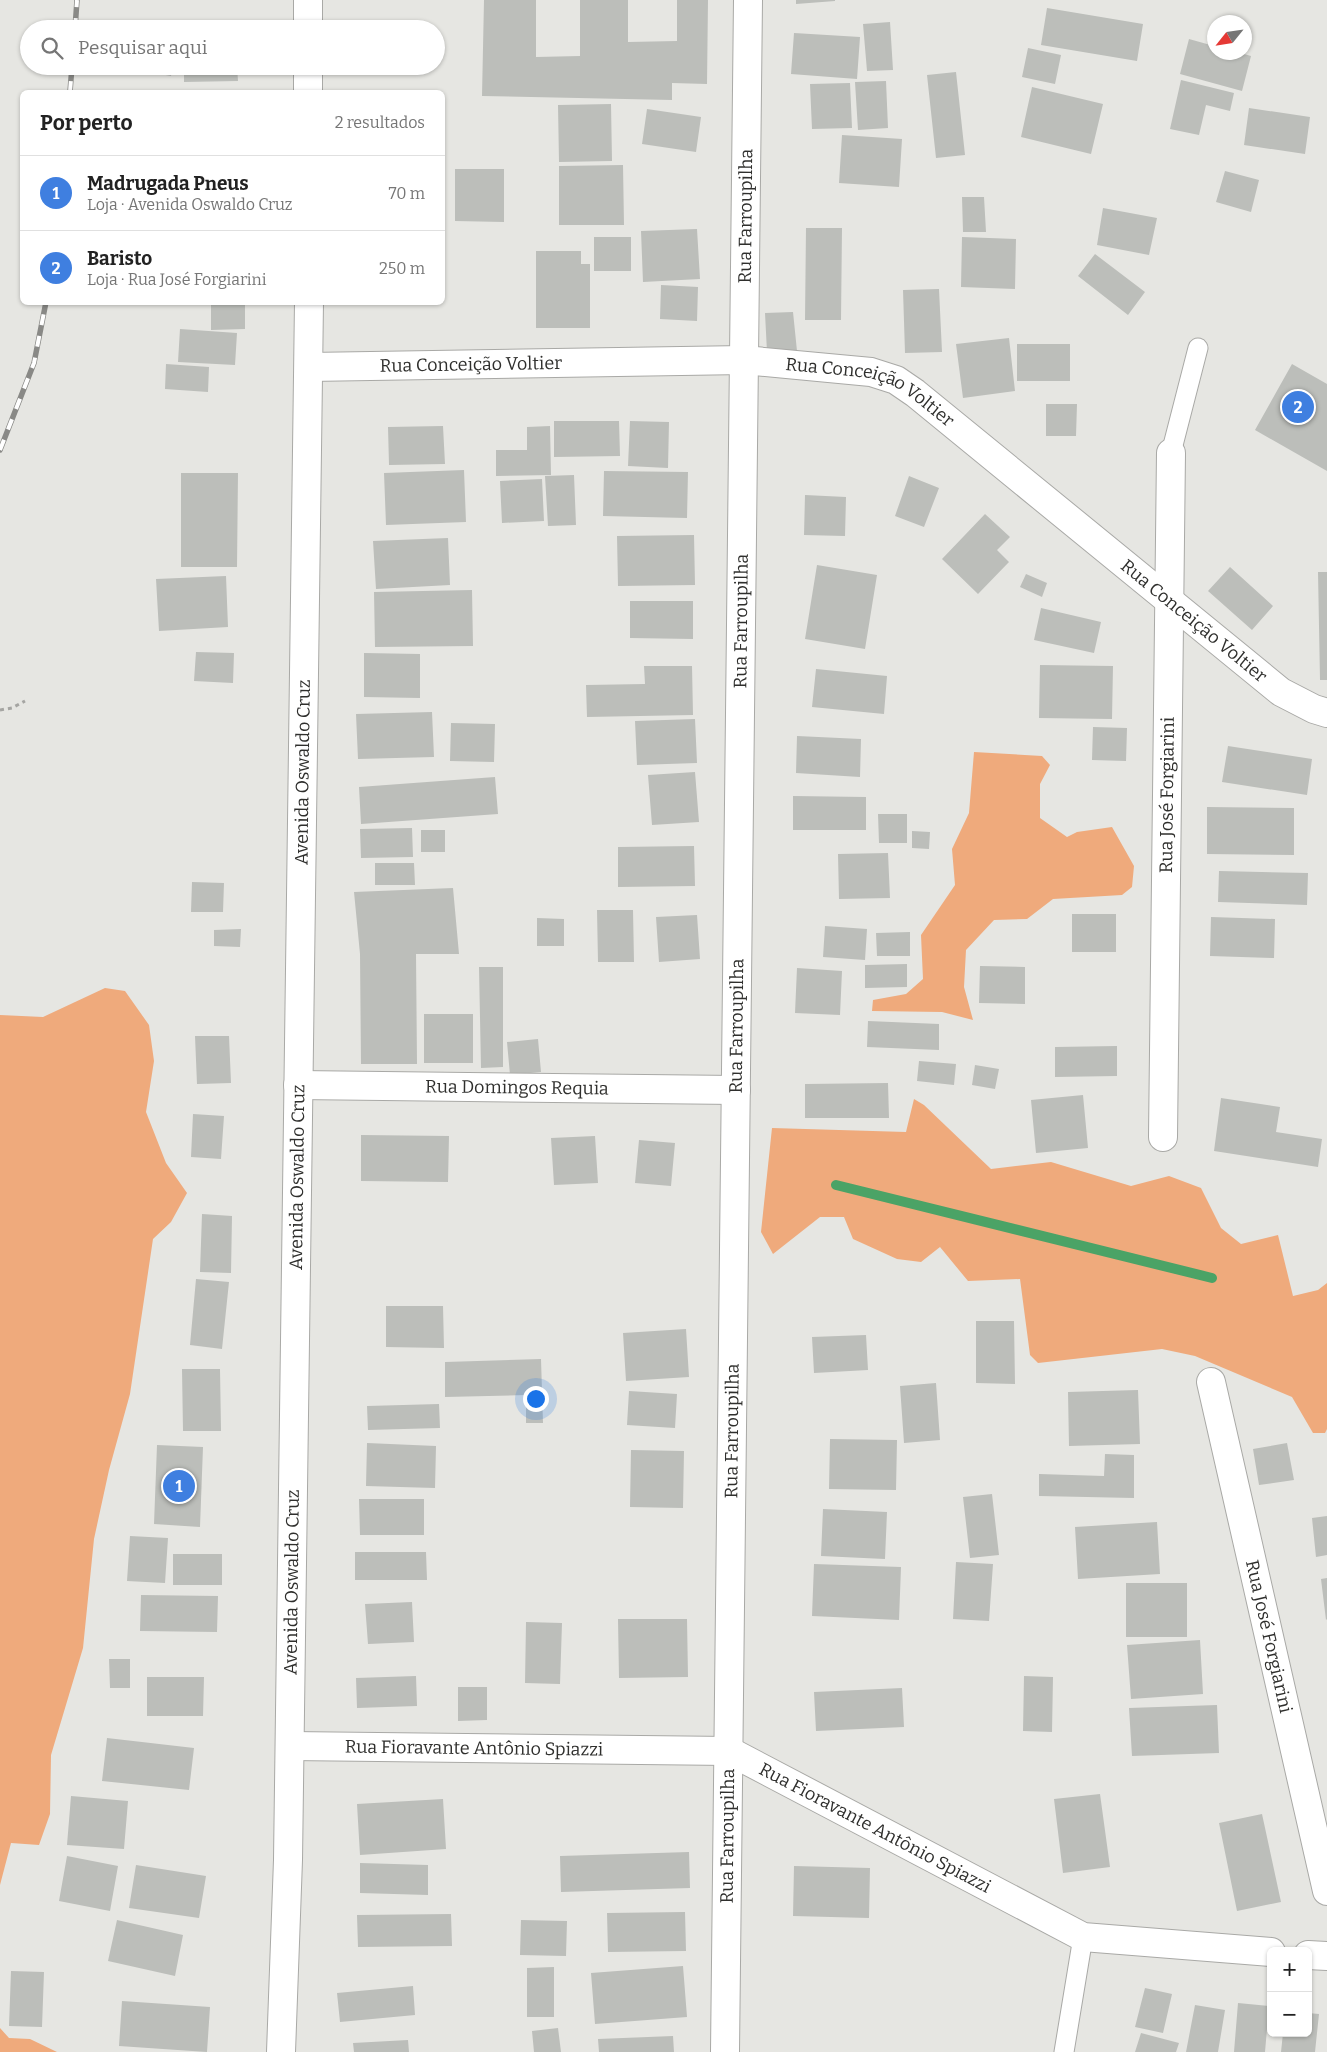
<!DOCTYPE html>
<html lang="pt">
<head>
<meta charset="utf-8">
<style>
	:root { --surface:#fff; --page:#f6f6f6; --text:#222; --muted:#767676; --line:#e0e0e0; --accent:#1a73e8 }
	body { margin:0; font-family:Bitter,serif; background:var(--page); color:var(--text) }
	.controls { position:absolute; right:15px; bottom:15px; display:grid; overflow:hidden; border-radius:8px; box-shadow:0 1px 4px #0004 }
	.controls button { width:45px; height:45px; display:grid; place-items:center; padding:0; border:0; border-bottom:1px solid var(--line); background:var(--surface); color:var(--text); font:25px sans-serif }
	.compass { position:absolute; left:1207px; top:15px; width:45px; height:45px; border-radius:50%; background:var(--surface); box-shadow:0 1px 4px #0004; rotate:240deg }
	.you { position:absolute; left:535px; top:1398px; width:18px; height:18px; margin:-12px; border:4px solid #fff; border-radius:50%; background:#1a73e8; box-shadow:0 0 0 8px #1a73e833 }
	.badge { display:grid; place-items:center; width:32px; height:32px; border-radius:50%; background:var(--accent); color:#fff; font-size:16px; font-weight:700 }
	.pin { position:absolute; translate:-50% -50%; border:2px solid #fff; box-shadow:0 1px 5px #0006 }
	.list { margin:0; padding:0; list-style:none }
	h2 { display:flex; justify-content:space-between; align-items:center; height:65px; margin:0; padding:0 20px; font-size:21px }
	h2 small { font-size:16px; font-weight:400; color:var(--muted) }
	.list li { display:grid; grid-template-columns:32px 1fr auto; gap:15px; align-items:center; box-sizing:border-box; height:75px; padding:0 20px; border-top:1px solid var(--line) }
	.list b { display:block; font-size:19px; white-space:nowrap }
	.list p { margin:0; font-size:16px; white-space:nowrap; color:var(--muted) }
	.list em { font-size:16px; font-style:normal; color:var(--muted) }
	.icon { flex:none; width:28px; height:28px; fill:none; stroke:currentColor; stroke-width:2; stroke-linecap:round; stroke-linejoin:round }
	.map { position:relative; flex:none; width:1327px; height:2052px; overflow:hidden }
	.search { position:absolute; background:var(--surface); box-shadow:0 1px 4px #0004; left:20px; top:20px; width:425px; height:55px; display:flex; align-items:center; gap:12px; box-sizing:border-box; padding:0 18px; border-radius:28px; color:var(--muted); font-size:19px }
	.panel { position:absolute; background:var(--surface); box-shadow:0 1px 4px #0004; left:20px; top:90px; width:425px; height:215px; border-radius:8px }
	.map>svg:first-child { display:block }
</style>
</head>
<body>
<div class="map">
<svg width="1327" height="2052" viewBox="0 0 1327 2052">
	<rect width="100%" height="100%" fill="#e6e6e2"/>
	<!-- green -->
	<path fill="#efaa7c" d="M974,752L1042,756L1050,765L1040,784V818L1067,837L1077,832L1112,827L1134,866L1132,887L1122,895L1053,899L1027,919L994,920L966,950L964,987L973,1020L942,1012L872,1011L873,1000L906,994L923,979L921,935L955,885L952,849L969,813Z
		M105,988L125,991L149,1025L154,1061L146,1112L166,1163L187,1193L171,1222L153,1239L130,1394L109,1470L94,1539L83,1648L51,1755L50,1814L39,1845L11,1843L0,1885V1015L43,1017Z
		M914,1099L924,1105L991,1169L1051,1162L1131,1186L1169,1176L1201,1188L1221,1228L1241,1244L1278,1235L1293,1296L1318,1290L1327,1283V1429L1325,1433H1313L1292,1397L1195,1356L1162,1349L1038,1363L1030,1355L1020,1279L968,1281L940,1247L921,1262L897,1259L853,1239L844,1217H820L773,1254L761,1232L772,1128L906,1132Z
		M0,2028L9,2038L30,2039L57,2052H0Z"/>
	<g fill="none" stroke-linecap="round" stroke-linejoin="round">
		<!-- stream -->
		<path stroke="#4ba366" stroke-width="10" d="M836,1185L1212,1278"/>
	</g>
	<!-- building -->
	<path fill="#bcbeba" d="M484,0H536V57L580,56V0H628V42L677,41V0H708L707,84L672,83V100L482,96Z
		M796,0H835V1L796,4Z
		M1047,8L1143,24L1137,61L1041,45Z
		M890,22L893,70L867,71L863,24Z
		M794,33L860,37L857,79L791,74Z
		M1189,39L1214,46V52H1237L1251,56L1242,91L1180,74Z
		M1028,48L1061,55L1055,84L1022,77Z
		M145,66H173L171,76L144,71Z
		M184,66H237L238,81L184,82Z
		M956,72L965,155L936,158L927,75Z
		M1181,80L1234,93L1230,111L1206,105L1199,135L1170,129Z
		M886,81L888,128L858,130L855,82Z
		M850,83L852,128L812,129L810,84Z
		M1032,87L1103,104L1091,154L1021,137Z
		M611,104L612,161L559,162L558,105Z
		M1249,108L1310,117L1305,154L1244,145Z
		M647,109L701,117L696,152L642,144Z
		M842,135L902,139L899,187L839,183Z
		M623,165L624,225H559V166Z
		M455,169H504V222L455,221Z
		M1225,171L1259,180L1251,212L1216,202Z
		M962,197H984L986,232H963Z
		M1103,208L1157,218L1149,255L1097,245Z
		M806,228H842L841,320H805Z
		M697,229L700,279L643,282L641,231Z
		M594,237H631V271H594Z
		M962,237L1016,239L1015,289L961,287Z
		M536,251H581V264H590V328H536Z
		M1095,254L1145,292L1128,315L1078,276Z
		M661,285L698,287L697,321L660,319Z
		M939,289L942,352L905,353L903,290Z
		M211,302H245V329L211,330Z
		M793,312L797,351L767,352L765,313Z
		M180,329L237,333L235,365L178,362Z
		M1009,338L1015,391L963,398L956,344Z
		M1017,344H1070V381H1017Z
		M166,364L209,367L208,392L165,389Z
		M1292,364L1327,384V471L1255,430Z
		M1046,404H1077L1076,436H1046Z
		M554,421H619L620,456L554,457Z
		M630,421L669,422L668,468L628,466Z
		M443,426L445,464L389,465L388,427Z
		M550,426L551,475L496,476V450H527V427Z
		M464,470L466,522L386,525L384,473Z
		M604,471L688,472L687,518L603,516Z
		M181,473H238L237,567H181Z
		M574,475L576,525L548,526L545,476Z
		M909,476L939,488L924,527L895,516Z
		M542,479L544,521L502,523L500,481Z
		M805,495L846,497L845,536L804,535Z
		M985,514L1010,537L997,550L1009,562L978,594L942,559Z
		M694,535L695,585L618,586L617,536Z
		M448,538L450,585L376,589L373,541Z
		M817,565L877,575L865,649L805,639Z
		M1230,567L1273,606L1252,630L1208,591Z
		M1318,572H1327V680H1320Z
		M1026,574L1047,583L1042,597L1020,587Z
		M226,576L228,627L159,631L156,579Z
		M472,590L473,646L375,647L374,592Z
		M630,601H693V639L630,638Z
		M1041,608L1101,622L1094,653L1034,640Z
		M196,652L234,653L233,683L194,681Z
		M364,653L420,654V698L364,697Z
		M1040,665L1113,666L1112,719L1039,718Z
		M644,666H692L693,715L587,717L586,685L645,684Z
		M816,669L887,676L884,714L812,707Z
		M432,712L434,757L358,759L356,714Z
		M695,719L697,763L637,765L635,721Z
		M451,723L495,724L494,762L450,761Z
		M1093,727L1127,728L1126,761L1092,760Z
		M797,736L861,739L860,777L796,773Z
		M1228,746L1312,759L1307,795L1222,782Z
		M695,772L699,822L652,825L648,775Z
		M495,777L498,814L361,824L359,787Z
		M793,796L866,797V830H793Z
		M1207,807L1294,808V855L1207,854Z
		M878,814H907V843H879Z
		M412,828L413,857L361,858L360,829Z
		M421,830H445V852H421Z
		M912,831L930,832L929,849L912,848Z
		M694,846L695,886L618,887V847Z
		M888,853L890,898L839,899L838,854Z
		M375,863H414L415,885H375Z
		M1219,871L1308,873L1307,905L1218,902Z
		M192,882L224,883L223,912H191Z
		M453,888L459,954H416L417,1064H361L360,954L354,892Z
		M597,910H633L634,962H598Z
		M1072,914H1116V952H1072Z
		M697,915L700,959L659,962L656,917Z
		M1211,917L1275,919L1274,958L1210,956Z
		M537,918L564,919V946H537Z
		M825,926L867,929L865,960L823,957Z
		M241,929L240,947L214,946V930Z
		M910,932V956H877L876,933Z
		M907,964V987L865,988V965Z
		M980,966L1025,967V1004L979,1003Z
		M479,967H503V1067L481,1068Z
		M797,968L842,971L840,1015L795,1013Z
		M424,1014H473V1063H424Z
		M868,1021L939,1024V1050L867,1047Z
		M195,1036H229L231,1083L197,1084Z
		M538,1039L541,1072L510,1075L507,1042Z
		M1117,1046V1076L1055,1077V1047Z
		M919,1061L956,1064L954,1085L917,1081Z
		M975,1065L999,1069L995,1089L972,1085Z
		M888,1083L889,1118H805V1084Z
		M1083,1095L1088,1148L1036,1153L1031,1100Z
		M1221,1098L1280,1107L1276,1132L1322,1139L1318,1167L1214,1151Z
		M193,1114L224,1116L221,1159L191,1157Z
		M361,1135L449,1136L448,1182L361,1181Z
		M595,1136L598,1183L554,1185L551,1138Z
		M639,1140L675,1143L671,1186L635,1183Z
		M202,1214L232,1216L231,1273L200,1272Z
		M196,1279L229,1282L222,1349L190,1345Z
		M386,1306H443L444,1348L386,1347Z
		M976,1321H1014L1015,1384L976,1383Z
		M686,1329L689,1377L626,1381L623,1333Z
		M866,1335L868,1370L814,1373L812,1337Z
		M541,1359L543,1423H526V1395L445,1397V1362Z
		M182,1369H220L221,1431H183Z
		M936,1383L940,1440L904,1443L900,1386Z
		M1138,1390L1140,1444L1069,1446L1068,1392Z
		M629,1391L677,1394L675,1428L627,1425Z
		M439,1404L440,1428L368,1430L367,1406Z
		M830,1439L897,1440L896,1490L829,1489Z
		M367,1443L436,1446L435,1488L366,1486Z
		M1287,1443L1294,1480L1259,1485L1253,1449Z
		M157,1445L203,1447L200,1527L154,1524Z
		M631,1450L684,1451L683,1508L630,1507Z
		M1105,1454L1134,1455V1498L1039,1496V1474L1104,1476Z
		M992,1494L999,1555L970,1558L963,1497Z
		M359,1499H424V1535H360Z
		M823,1509L887,1512L885,1559L821,1556Z
		M1327,1516V1555L1316,1557L1312,1518Z
		M1157,1522L1160,1574L1078,1579L1075,1527Z
		M130,1536L168,1538L165,1583L127,1581Z
		M355,1552H426L427,1580H355Z
		M173,1554H222V1585H173Z
		M956,1562L993,1564L989,1621L953,1619Z
		M814,1564L901,1567L899,1620L812,1616Z
		M1327,1578V1619L1326,1620L1321,1579Z
		M1126,1583H1187V1637H1126Z
		M141,1595L218,1596L217,1632L140,1631Z
		M412,1602L414,1642L368,1644L365,1604Z
		M618,1619H687L688,1677L619,1678Z
		M526,1622L562,1623L560,1684L525,1683Z
		M1200,1640L1203,1694L1131,1699L1127,1645Z
		M109,1659H130V1688H110Z
		M416,1676L417,1706L357,1708L356,1678Z
		M1024,1676L1053,1677L1052,1732L1023,1731Z
		M147,1677H204L203,1716H147Z
		M458,1687H487V1720L458,1721Z
		M902,1688L904,1727L816,1731L814,1692Z
		M1217,1705L1219,1753L1132,1756L1129,1708Z
		M107,1738L194,1748L189,1790L102,1781Z
		M1100,1794L1110,1867L1063,1873L1054,1799Z
		M71,1796L128,1801L124,1849L67,1845Z
		M443,1799L446,1849L360,1855L357,1804Z
		M1262,1814L1281,1902L1237,1911L1219,1823Z
		M689,1852L690,1888L561,1892L560,1856Z
		M67,1856L118,1866L110,1911L59,1901Z
		M360,1863L428,1865V1895L360,1893Z
		M136,1865L206,1876L199,1918L129,1908Z
		M794,1866L870,1868L869,1918L793,1916Z
		M685,1912L686,1951L608,1952L607,1913Z
		M451,1914L452,1946L358,1947L357,1915Z
		M117,1920L183,1935L175,1976L108,1961Z
		M521,1920L567,1921L566,1956L520,1955Z
		M683,1966L687,2017L595,2024L591,1973Z
		M554,1967V2017H527V1968Z
		M11,1971L44,1972L42,2027L9,2026Z
		M413,1986L415,2015L340,2022L337,1993Z
		M1145,1988L1172,1994L1163,2033L1135,2027Z
		M122,2001L210,2007L207,2052L119,2046Z
		M1238,2003L1269,2006L1265,2052H1234Z
		M1195,2005L1225,2010L1218,2052H1186Z
		M1308,2013L1319,2014L1315,2052H1281L1283,2033H1308Z
		M558,2028L561,2052H534L532,2031Z
		M1141,2033L1179,2043L1176,2052H1135Z
		M673,2036L674,2052H599L598,2039Z
		M408,2040L409,2052H354L353,2043Z"/>
	<g fill="none" stroke-linecap="round" stroke-linejoin="round">
		<!-- lane casing -->
		<g stroke="#a9a9a6" stroke-width="21">
			<path id="lane" d="M1171,453L1198,348
				M1064,2052L1083,1937"/>
		</g>
		<!-- street casing -->
		<g stroke="#a9a9a6" stroke-width="30">
			<g id="street">
				<path id="s1" d="M309,367L744,360L871,372L896,380L915,393L1281,692L1314,709L1327,713"/>
				<path id="s2" d="M298,1085L736,1090"/>
				<path id="s3" d="M1163,1137L1171,453"/>
				<path id="s4" d="M1211,1382L1327,1891"/>
				<path id="s5" d="M290,1746L729,1751L1083,1937L1271,1952"/>
				<path d="M1308,1955L1327,1956"/>
				<path id="s6" d="M725,2052L748,0"/>
			</g>
		</g>
		<!-- secondary casing -->
		<g stroke="#a9a9a6" stroke-width="30">
			<g id="secondary">
				<path d="M308,0V29"/>
				<path d="M308,66V92"/>
				<path id="s7" d="M281,2052L288,1860L309,302"/>
			</g>
		</g>
		<!-- path -->
		<path stroke="#a5a5a2" stroke-width="3" stroke-dasharray="4 4" stroke-linecap="butt" d="M0,710L12,708L25,701"/>
		<!-- lane -->
		<use href="#lane" stroke="#fff" stroke-width="19"/>
		<!-- street -->
		<use href="#street" stroke="#fff" stroke-width="28"/>
		<!-- secondary -->
		<use href="#secondary" stroke="#fff" stroke-width="28"/>
		<!-- rail casing -->
		<g stroke="#898986" stroke-width="5.5">
			<path id="rail" d="M75,29L77,0
				M70,92L72,66
				M0,450L34,363L46,302"/>
		</g>
		<!-- rail -->
		<use href="#rail" stroke="#fff" stroke-width="4" stroke-dasharray="11" stroke-linecap="butt"/>
	</g>
	<g text-anchor="middle" dominant-baseline="central" stroke-width="4" stroke-linejoin="round" paint-order="stroke">
		<!-- street labels -->
		<g font-size="18" fill="#2f2f2d" stroke="#fff">
			<text stroke="none"><textPath href="#s6" startOffset="1836">Rua Farroupilha</textPath></text>
			<text stroke="none"><textPath href="#s1" startOffset="162">Rua Conceição Voltier</textPath></text>
			<text stroke="none"><textPath href="#s1" startOffset="568">Rua Conceição Voltier</textPath></text>
			<text stroke="none"><textPath href="#s6" startOffset="1431">Rua Farroupilha</textPath></text>
			<text stroke="none"><textPath href="#s1" startOffset="972">Rua Conceição Voltier</textPath></text>
			<text stroke="none"><textPath href="#s7" startOffset="1280">Avenida Oswaldo Cruz</textPath></text>
			<text stroke="none"><textPath href="#s3" startOffset="342">Rua José Forgiarini</textPath></text>
			<text stroke="none"><textPath href="#s6" startOffset="1026">Rua Farroupilha</textPath></text>
			<text stroke="none"><textPath href="#s2" startOffset="219">Rua Domingos Requia</textPath></text>
			<text stroke="none"><textPath href="#s7" startOffset="875">Avenida Oswaldo Cruz</textPath></text>
			<text stroke="none"><textPath href="#s6" startOffset="621">Rua Farroupilha</textPath></text>
			<text stroke="none"><textPath href="#s7" startOffset="470">Avenida Oswaldo Cruz</textPath></text>
			<text stroke="none"><textPath href="#s4" startOffset="261">Rua José Forgiarini</textPath></text>
			<text stroke="none"><textPath href="#s5" startOffset="184">Rua Fioravante Antônio Spiazzi</textPath></text>
			<text stroke="none"><textPath href="#s5" startOffset="604">Rua Fioravante Antônio Spiazzi</textPath></text>
			<text stroke="none"><textPath href="#s6" startOffset="216">Rua Farroupilha</textPath></text>
		</g>
	</g>
</svg>
<div class="controls">
<button>+</button>
<button>−</button>
</div>
<svg class="compass" viewBox="-18 -18 36 36"><path d="M0-13l5 13h-10z" fill="#e53935"/><path d="M0 13l5-13h-10z" fill="#767676"/></svg>
<div class="you"></div>
<div class="pin badge" style="left:179px;top:1486px;background:#3f7fe0">1</div>
<div class="pin badge" style="left:1298px;top:407px;background:#3f7fe0">2</div>
<div class="search"><svg class="icon" aria-label="search" viewBox="0 0 24 24"><circle cx="10" cy="10" r="6"/><path d="M15 15l6 6"/></svg>Pesquisar aqui</div>
<section class="panel">
<h2>Por perto<small>2 resultados</small></h2>
<ul class="list">
<li><span class="badge" style="background:#3f7fe0">1</span><div><b>Madrugada Pneus</b><p>Loja · Avenida Oswaldo Cruz</p></div><em>70 m</em></li>
<li><span class="badge" style="background:#3f7fe0">2</span><div><b>Baristo</b><p>Loja · Rua José Forgiarini</p></div><em>250 m</em></li>
</ul>
</section>
</div>
</body>
</html>
